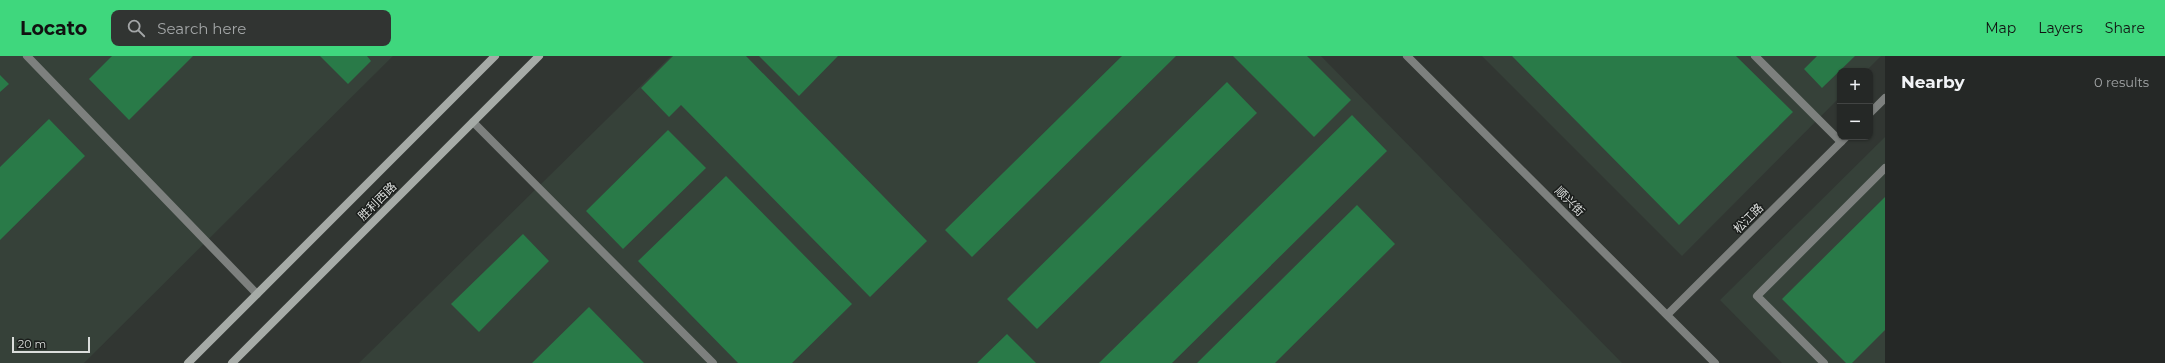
<!DOCTYPE html>
<html lang="en">
<head>
<meta charset="utf-8">
<style>
	:root { --surface:#252826; --page:#313432; --text:#f1f3f6; --muted:#a3a6a7; --line:#424443; --accent:#3fd77d }
	body { margin:0; font-family:Montserrat,"Noto Sans SC",sans-serif; background:var(--page); color:var(--text) }
	.controls { position:absolute; right:12px; top:12px; display:grid; overflow:hidden; border-radius:8px; box-shadow:0 1px 3px #0004 }
	.controls button { width:36px; height:36px; display:grid; place-items:center; padding:0; border:0; border-bottom:1px solid var(--line); background:var(--surface); color:var(--text); font:20px sans-serif }
	.scale { position:absolute; left:12px; bottom:10px; width:78px; box-sizing:border-box; padding-left:4px; border:2px solid #dadddb; border-top:0; font-size:11px; line-height:14px; white-space:nowrap; color:#dadddb; -webkit-text-stroke:3px #1a1d1b; paint-order:stroke }
	.list { margin:0; padding:0; list-style:none }
	h2 { display:flex; justify-content:space-between; align-items:center; height:52px; margin:0; padding:0 16px; font-size:17px }
	h2 small { font-size:13px; font-weight:400; color:var(--muted) }
	.icon { flex:none; width:22px; height:22px; fill:none; stroke:currentColor; stroke-width:2; stroke-linecap:round; stroke-linejoin:round }
	.map { position:relative; flex:none; width:1885px; height:307px; overflow:hidden }
	header { display:flex; align-items:center; gap:24px; box-sizing:border-box; height:56px; padding:0 20px; background:var(--accent); color:#111 }
	header strong { font-size:19px }
	nav { display:flex; gap:22px; margin-inline-start:auto; font-size:14px }
	.search { width:280px; height:36px; background:var(--page); display:flex; align-items:center; gap:10px; box-sizing:border-box; padding:0 14px; border-radius:8px; color:var(--muted); font-size:15px }
	main { display:flex }
	aside { flex:1; background:var(--surface) }
	.map>svg:first-child { display:block }
</style>
</head>
<body>
<header>
<strong>Locato</strong>
<div class="search"><svg class="icon" aria-label="search" viewBox="0 0 24 24"><circle cx="10" cy="10" r="6"/><path d="M15 15l6 6"/></svg>Search here</div>
<nav><a>Map</a><a>Layers</a><a>Share</a></nav>
</header>
<main>
<div class="map">
<svg width="1885" height="307" viewBox="0 0 1885 307">
	<rect width="100%" height="100%" fill="#313632"/>
	<!-- built -->
	<path fill="#364139" d="M0,0H393L84,307H0Z
		M671,0H1321L1622,307H359Z
		M1482,0H1881L1866,15H1840V41L1682,200Z
		M1885,81V307H1782L1720,244Z"/>
	<!-- building -->
	<path fill="#297a48" d="M112,0H193L129,64L89,23Z
		M320,0H367L371,5L348,28Z
		M673,0H746L927,185L870,241L681,49L669,61L641,32Z
		M759,0H838L799,40Z
		M1122,0H1176L972,201L945,174Z
		M1233,0H1307L1351,44L1314,81Z
		M1512,0H1736L1793,56L1679,169Z
		M1817,0H1855L1822,32L1804,13Z
		M0,19L9,28L0,36Z
		M1227,26L1257,57L1037,273L1007,243Z
		M1352,59L1387,95L1172,307H1099Z
		M49,63L85,100L0,184V111Z
		M668,74L706,112L623,193L586,155Z
		M726,120L852,248L792,307H738L638,205Z
		M1885,141V274L1852,307H1846L1782,243Z
		M1357,149L1395,188L1275,307H1197Z
		M523,178L549,205L479,276L451,248Z
		M589,251L644,307H532Z
		M1007,278L1036,307H977Z"/>
	<g fill="none" stroke-linecap="round" stroke-linejoin="round">
		<!-- service -->
		<path stroke="#7d807e" stroke-width="8" d="M27,0L257,238
			M1755,0L1841,86
			M473,66L713,307
			M1824,307L1757,240L1885,112"/>
		<!-- tertiary -->
		<path stroke="#7d807e" stroke-width="8" d="M1407,0L1715,307
			M1870,57L1885,42
			M1667,259L1846,81"/>
		<!-- secondary -->
		<path stroke="#a6aba7" stroke-width="8" d="M188,307L495,0
			M232,307L539,0"/>
	</g>
	<g text-anchor="middle" dominant-baseline="central" stroke-width="3" stroke-linejoin="round" paint-order="stroke">
		<!-- street labels -->
		<g font-size="12" fill="#dadddb" stroke="#1a1d1b">
			<text transform="translate(377 145) rotate(-45)">胜利西路</text>
			<text transform="translate(1570 145) rotate(45)">顺兴街</text>
			<text transform="translate(1748 162) rotate(-45)">松江路</text>
		</g>
	</g>
</svg>
<div class="controls">
<button>+</button>
<button>−</button>
</div>
<div class="scale">20 m</div>
</div>
<aside>
<h2>Nearby<small>0 results</small></h2>
<ul class="list">
</ul>
</aside>
</main>
</body>
</html>
